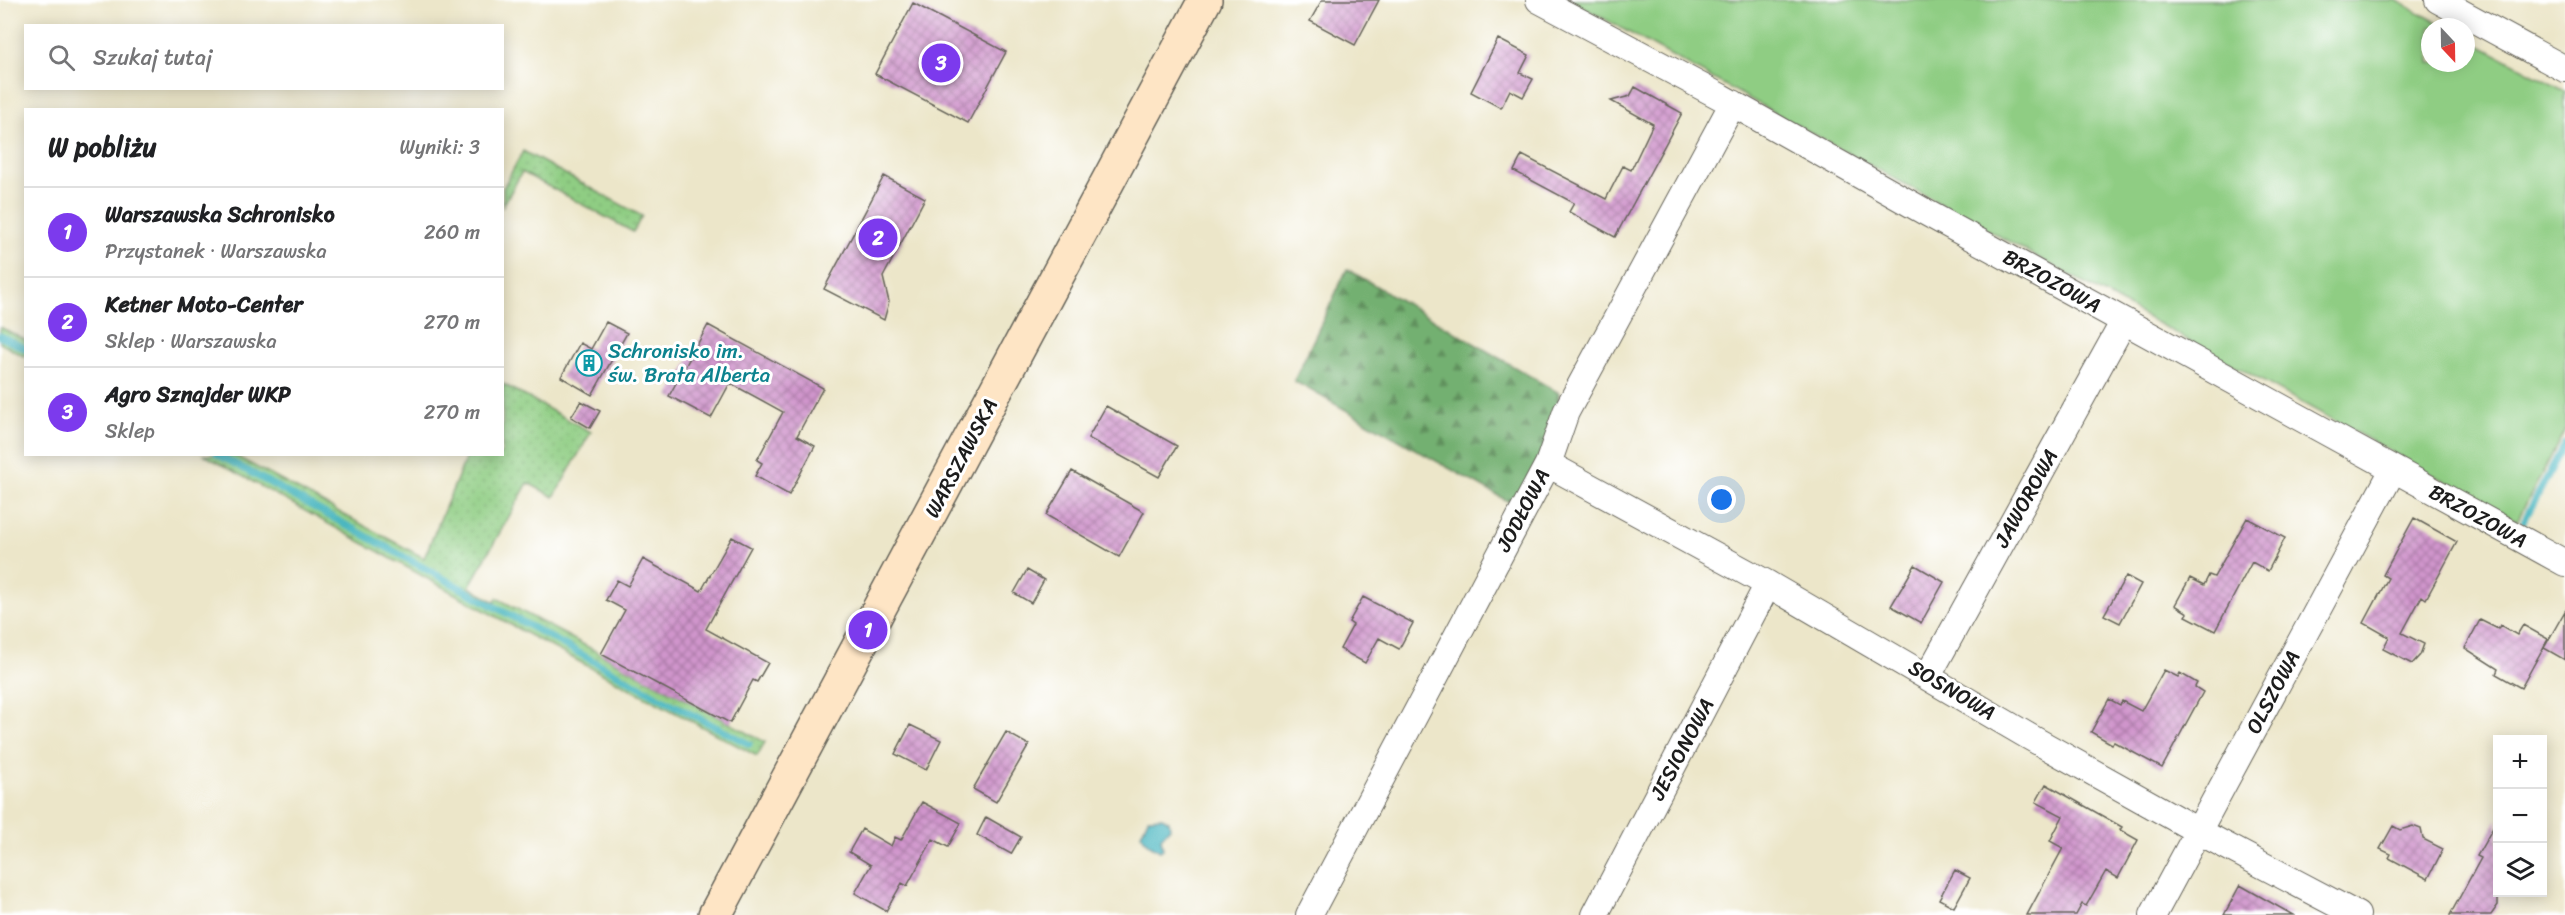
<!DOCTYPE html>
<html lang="pl">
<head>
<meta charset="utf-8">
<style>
	:root { --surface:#fff; --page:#f6f6f6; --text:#202124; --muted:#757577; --line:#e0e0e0; --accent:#7c3aed }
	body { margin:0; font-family:Sriracha,sans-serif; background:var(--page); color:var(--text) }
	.controls { position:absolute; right:18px; bottom:18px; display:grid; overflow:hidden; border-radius:0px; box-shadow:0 3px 15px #0003 }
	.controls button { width:54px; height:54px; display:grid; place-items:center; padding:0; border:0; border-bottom:2px solid var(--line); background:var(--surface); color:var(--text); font:30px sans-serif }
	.compass { position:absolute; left:2421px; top:18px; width:54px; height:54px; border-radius:50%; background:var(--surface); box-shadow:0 3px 15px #0003; rotate:158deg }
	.you { position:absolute; left:1722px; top:500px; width:21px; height:21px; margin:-15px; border:4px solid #fff; border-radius:50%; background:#1a73e8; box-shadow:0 0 0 9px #1a73e833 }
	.badge { display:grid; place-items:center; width:39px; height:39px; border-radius:50%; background:var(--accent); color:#fff; font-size:20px; font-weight:700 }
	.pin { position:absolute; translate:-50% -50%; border:3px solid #fff; box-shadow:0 2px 6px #0006 }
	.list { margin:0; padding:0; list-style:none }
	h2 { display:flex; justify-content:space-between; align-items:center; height:78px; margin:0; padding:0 24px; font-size:26px }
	h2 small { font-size:20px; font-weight:400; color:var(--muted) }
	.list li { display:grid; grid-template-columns:39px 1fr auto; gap:18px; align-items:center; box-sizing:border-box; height:90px; padding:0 24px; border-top:2px solid var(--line) }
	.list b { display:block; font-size:22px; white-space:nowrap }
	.list p { margin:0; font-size:20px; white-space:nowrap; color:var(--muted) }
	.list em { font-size:20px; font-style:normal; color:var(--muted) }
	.icon { flex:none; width:33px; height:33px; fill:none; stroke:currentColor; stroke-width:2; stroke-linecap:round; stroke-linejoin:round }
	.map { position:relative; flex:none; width:2565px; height:915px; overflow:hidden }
	.search { position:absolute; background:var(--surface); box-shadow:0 3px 15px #0003; left:24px; top:24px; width:480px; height:66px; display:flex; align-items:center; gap:15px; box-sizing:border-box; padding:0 21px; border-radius:0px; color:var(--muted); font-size:22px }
	.panel { position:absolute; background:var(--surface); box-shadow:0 3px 15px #0003; left:24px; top:108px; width:480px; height:348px; border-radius:0px }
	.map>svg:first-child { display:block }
</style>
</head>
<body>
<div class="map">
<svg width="2565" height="915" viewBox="0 0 2565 915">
	<defs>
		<pattern id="grass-dots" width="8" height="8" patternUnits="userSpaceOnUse" patternTransform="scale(1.5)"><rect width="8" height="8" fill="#8fcd83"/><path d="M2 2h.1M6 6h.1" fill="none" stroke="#7baf71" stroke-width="1.8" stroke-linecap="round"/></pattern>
		<pattern id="forest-firs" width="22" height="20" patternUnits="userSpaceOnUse" patternTransform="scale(1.5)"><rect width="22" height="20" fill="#73b071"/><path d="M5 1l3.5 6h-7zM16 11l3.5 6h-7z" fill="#5e8e5c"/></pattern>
		<pattern id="building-cross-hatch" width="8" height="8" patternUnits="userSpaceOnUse" patternTransform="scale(1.5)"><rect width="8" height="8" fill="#d095cc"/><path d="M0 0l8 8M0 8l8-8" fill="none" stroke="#a879a5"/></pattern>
	</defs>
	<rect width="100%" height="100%" fill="#fff"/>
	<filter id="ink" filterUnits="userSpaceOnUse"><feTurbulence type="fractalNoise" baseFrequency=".0167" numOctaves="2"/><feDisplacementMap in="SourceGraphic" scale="12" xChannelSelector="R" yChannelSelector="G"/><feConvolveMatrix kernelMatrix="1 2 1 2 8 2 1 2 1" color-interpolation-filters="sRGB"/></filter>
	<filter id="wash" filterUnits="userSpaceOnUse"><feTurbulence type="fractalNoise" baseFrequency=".008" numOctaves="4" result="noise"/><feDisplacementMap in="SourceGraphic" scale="24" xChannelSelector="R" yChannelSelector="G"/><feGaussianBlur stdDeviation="1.35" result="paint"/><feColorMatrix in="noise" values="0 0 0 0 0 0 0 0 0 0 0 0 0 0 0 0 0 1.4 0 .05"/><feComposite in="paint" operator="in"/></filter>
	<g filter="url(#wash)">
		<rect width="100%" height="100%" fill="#ece6c9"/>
		<!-- grass -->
		<path fill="url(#grass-dots)" stroke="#567450" stroke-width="1.5" d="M523,151L642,216L633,232L522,172L503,206V188Z
			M0,327L25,340V357L0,343Z
			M503,384L591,432L554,497L528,483L469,587L495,602L497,598L765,742L757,756L531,636L204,455H234L424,558L467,455L502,454Z"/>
		<!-- forest -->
		<path fill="url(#forest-firs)" stroke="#486646" stroke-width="1.5" d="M1347,269L1559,393V420L1516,506L1294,381Z"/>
		<!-- green -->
		<path fill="#8fcd83" stroke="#567450" stroke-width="1.5" d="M1570,0H2396L2446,27H2430V63H2466V38L2565,91V430L2517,521Z"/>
		<!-- water -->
		<path fill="#46b5bf" stroke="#31686e" stroke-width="1.5" d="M1162,817L1169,821L1170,828L1161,838L1163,849L1160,851L1148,844L1141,834L1148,818Z"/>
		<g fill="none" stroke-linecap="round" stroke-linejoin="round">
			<!-- stream -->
			<path stroke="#46b5bf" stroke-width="7" d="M0,336L26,349
				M217,454L668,702L749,744
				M2524,521L2565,443"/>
		</g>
		<g id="blocks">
			<!-- building -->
			<path fill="url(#building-cross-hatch)" d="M1322,0H1379L1355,45L1310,21Z
				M913,3L1006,52L968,123L875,74Z
				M1498,39L1529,55L1520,73L1533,79L1523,97L1510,90L1501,108L1471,92Z
				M1635,87L1682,113L1615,237L1569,212L1574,203L1514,171L1522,155L1606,199L1623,166L1631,170L1653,124L1611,101L1630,96Z
				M884,176L925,198L883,277L889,302L884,320L824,289Z
				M606,322L627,333L592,395L561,377L580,343L591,349Z
				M708,325L823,388L797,436L815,446L789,495L755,476L762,463L757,460L783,412L730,383L711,418L669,396Z
				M581,401L600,411L590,428L571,417Z
				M1106,406L1177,446L1159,477L1088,438Z
				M1072,471L1144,512L1119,557L1046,515Z
				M2247,518L2285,538L2268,571L2252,562L2215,631L2186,616L2188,613L2175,605L2190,578L2204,585L2209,575L2214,577Z
				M2414,518L2457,542L2426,599L2422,596L2402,633L2424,644L2420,655L2412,664L2383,649L2389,637L2364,623L2388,578L2383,575Z
				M732,537L751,547L706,629L768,663L757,682L753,680L730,723L601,654L625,610L606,600L617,580L628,586L643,559L701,591Z
				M1915,565L1944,582L1921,623L1891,606Z
				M1027,570L1044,580L1031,603L1014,593Z
				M2126,576L2141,584L2120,623L2104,615Z
				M1363,597L1413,623L1399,649L1379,638L1365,663L1340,649L1353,625L1349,622Z
				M2565,611V660L2544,648Z
				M2480,620L2498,629L2500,625L2517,635L2523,625L2548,639L2521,688L2496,674L2498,669L2465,648Z
				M2164,670L2178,677L2180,673L2197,683L2195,687L2203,692L2162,768L2114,742L2112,744L2091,732L2109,699L2120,705L2122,701L2141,711Z
				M910,725L941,740L926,770L895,754Z
				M1006,732L1029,745L996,802L973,789Z
				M2046,784L2122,827L2120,830L2138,840L2118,878L2106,871L2086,906L2082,904L2076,915H2027L2063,848L2050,841L2063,816L2036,802Z
				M922,802L961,823L948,847L933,839L907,886L902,883L886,911L855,893L871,865L849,852L862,829L891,846L895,837L901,840Z
				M986,817L1021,837L1011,854L977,835Z
				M2498,819V905L2491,915H2450L2481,858L2477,856Z
				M2393,826L2400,830L2413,826L2421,829L2423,839L2443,849L2428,879L2389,858L2391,854L2380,849Z
				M1955,870L1970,878L1954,907L1939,899Z
				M2240,885L2293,915H2224Z"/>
		</g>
	</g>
	<g filter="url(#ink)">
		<use href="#blocks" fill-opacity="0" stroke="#656359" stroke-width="1.5"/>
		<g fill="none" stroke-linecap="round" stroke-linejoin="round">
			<!-- minor casing -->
			<g stroke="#656359" stroke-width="28">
				<path id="minor" d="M1539,0L1721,97L1927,213L2565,563
					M2438,0L2565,69
					M1548,464L1768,584L2028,736L2198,831L2357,915
					M1928,676L2124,321
					M1309,915L1548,464L1566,412L1733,103
					M1595,915L1768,584
					M2153,915L2393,470"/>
			</g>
			<!-- secondary casing -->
			<g stroke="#656359" stroke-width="36">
				<path id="secondary" d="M715,915L1205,0"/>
			</g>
			<!-- minor -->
			<use href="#minor" stroke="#fff" stroke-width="26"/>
			<!-- secondary -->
			<use href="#secondary" stroke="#fee5c5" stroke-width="33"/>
		</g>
	</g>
	<!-- icons -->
	<defs>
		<g id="building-ring" transform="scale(1.35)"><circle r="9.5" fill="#fff" stroke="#0f9aa8" stroke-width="1.5"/><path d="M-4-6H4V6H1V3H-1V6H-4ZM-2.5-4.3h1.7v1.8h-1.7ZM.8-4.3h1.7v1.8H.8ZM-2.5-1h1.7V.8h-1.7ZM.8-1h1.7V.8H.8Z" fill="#0f9aa8"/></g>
	</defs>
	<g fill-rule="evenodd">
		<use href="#building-ring" x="589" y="363"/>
	</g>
	<g text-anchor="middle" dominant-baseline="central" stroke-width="6" stroke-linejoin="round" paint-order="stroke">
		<!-- street labels -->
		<g font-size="21" fill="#1c1c1c" stroke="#fff">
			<text transform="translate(2052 281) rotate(29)">BRZOZOWA</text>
			<text transform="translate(961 458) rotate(-62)">WARSZAWSKA</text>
			<text transform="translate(2026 498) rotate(-61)">JAWOROWA</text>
			<text transform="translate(1523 510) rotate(-62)">JODŁOWA</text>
			<text transform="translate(2478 516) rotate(29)">BRZOZOWA</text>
			<text transform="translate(1952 690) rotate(31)">SOSNOWA</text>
			<text transform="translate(2273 692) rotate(-62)">OLSZOWA</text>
			<text transform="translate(1682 749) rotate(-62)">JESIONOWA</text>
		</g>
		<!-- culture labels -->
		<g font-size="21" fill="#0d838f" stroke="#fff" text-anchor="start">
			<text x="608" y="351">Schronisko im.<tspan x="608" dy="24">św. Brata Alberta</tspan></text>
		</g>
	</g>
</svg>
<div class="controls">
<button>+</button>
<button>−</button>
<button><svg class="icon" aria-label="layers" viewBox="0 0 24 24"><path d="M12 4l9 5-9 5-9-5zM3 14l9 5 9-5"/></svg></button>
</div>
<svg class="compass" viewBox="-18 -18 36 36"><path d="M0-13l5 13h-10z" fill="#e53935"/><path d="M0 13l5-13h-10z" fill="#757577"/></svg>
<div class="you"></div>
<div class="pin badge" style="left:868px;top:630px">1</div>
<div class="pin badge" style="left:878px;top:238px">2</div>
<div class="pin badge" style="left:941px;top:63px">3</div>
<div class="search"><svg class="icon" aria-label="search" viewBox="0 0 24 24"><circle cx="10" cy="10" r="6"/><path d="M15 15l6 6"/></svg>Szukaj tutaj</div>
<section class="panel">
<h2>W pobliżu<small>Wyniki: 3</small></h2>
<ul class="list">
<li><span class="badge">1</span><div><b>Warszawska Schronisko</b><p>Przystanek · Warszawska</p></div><em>260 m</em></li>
<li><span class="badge">2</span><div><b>Ketner Moto-Center</b><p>Sklep · Warszawska</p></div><em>270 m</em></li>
<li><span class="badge">3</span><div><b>Agro Sznajder WKP</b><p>Sklep</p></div><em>270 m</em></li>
</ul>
</section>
</div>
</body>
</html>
